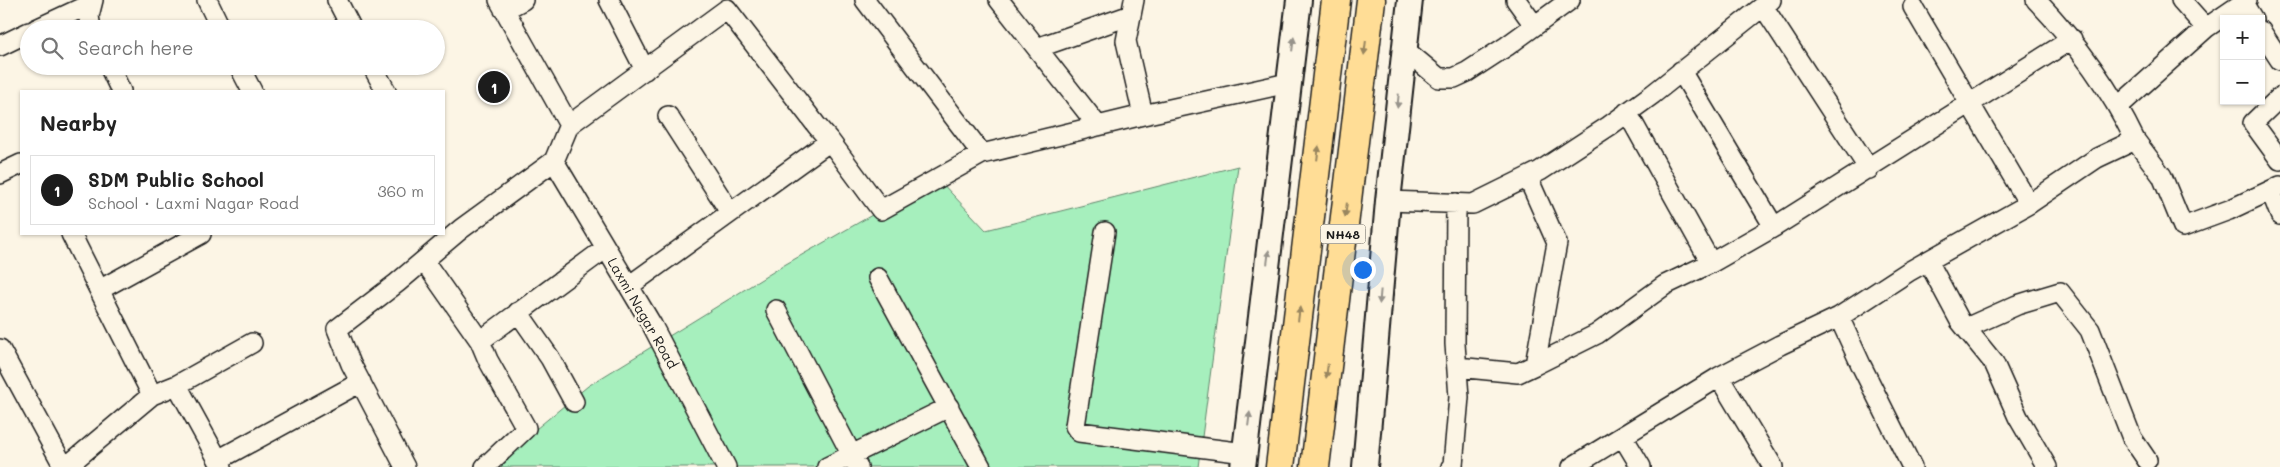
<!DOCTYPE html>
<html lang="en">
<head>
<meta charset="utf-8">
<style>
	:root { --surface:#fff; --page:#f2f2f2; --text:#222; --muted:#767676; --line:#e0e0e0; --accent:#1c1c1c }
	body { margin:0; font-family:Mali,sans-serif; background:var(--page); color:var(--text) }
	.controls { position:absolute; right:15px; top:15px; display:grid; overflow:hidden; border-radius:0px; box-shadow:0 1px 4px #0004 }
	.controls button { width:45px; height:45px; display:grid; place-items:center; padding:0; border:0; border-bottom:1px solid var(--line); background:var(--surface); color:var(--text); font:25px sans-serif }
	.you { position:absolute; left:1362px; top:269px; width:18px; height:18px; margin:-12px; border:4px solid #fff; border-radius:50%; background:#1a73e8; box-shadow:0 0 0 8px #1a73e833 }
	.badge { display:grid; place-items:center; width:32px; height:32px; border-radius:50%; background:var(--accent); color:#fff; font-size:16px; font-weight:700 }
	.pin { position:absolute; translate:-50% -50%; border:2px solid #fff; box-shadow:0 1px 5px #0006 }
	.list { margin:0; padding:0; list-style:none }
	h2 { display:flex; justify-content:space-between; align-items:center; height:65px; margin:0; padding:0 20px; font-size:21px }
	h2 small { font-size:16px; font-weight:400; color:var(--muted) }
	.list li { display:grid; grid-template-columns:32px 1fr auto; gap:15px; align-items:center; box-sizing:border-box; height:70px; margin:0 10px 10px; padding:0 10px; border:1px solid var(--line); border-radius:0px }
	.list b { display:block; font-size:19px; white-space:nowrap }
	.list p { margin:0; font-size:16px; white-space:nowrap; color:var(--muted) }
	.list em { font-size:16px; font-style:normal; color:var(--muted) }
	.icon { flex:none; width:28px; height:28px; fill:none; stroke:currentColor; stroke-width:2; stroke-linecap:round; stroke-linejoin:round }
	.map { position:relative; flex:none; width:2280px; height:467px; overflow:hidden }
	.search { position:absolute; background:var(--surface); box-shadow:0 1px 4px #0004; left:20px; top:20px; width:425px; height:55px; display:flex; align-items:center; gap:12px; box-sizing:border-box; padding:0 18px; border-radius:28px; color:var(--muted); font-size:19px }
	.panel { position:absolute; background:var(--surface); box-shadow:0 1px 4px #0004; left:20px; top:90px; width:425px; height:145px; border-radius:0px }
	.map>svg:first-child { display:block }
</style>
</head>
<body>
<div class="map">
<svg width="2280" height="467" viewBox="0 0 2280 467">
	<rect width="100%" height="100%" fill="#fcf5e5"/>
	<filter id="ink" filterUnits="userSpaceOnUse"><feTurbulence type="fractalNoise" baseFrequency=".02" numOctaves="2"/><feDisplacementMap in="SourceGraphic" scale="10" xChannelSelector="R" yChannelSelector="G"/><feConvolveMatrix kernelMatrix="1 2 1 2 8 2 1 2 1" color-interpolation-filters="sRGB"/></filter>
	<g filter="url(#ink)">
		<!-- green -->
		<path fill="#a6efbd" stroke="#61866c" d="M1238,166L1198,467H490L588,386L786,264L937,178L986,230Z"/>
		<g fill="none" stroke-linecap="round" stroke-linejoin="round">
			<!-- minor casing -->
			<g stroke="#1c1c1c" stroke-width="22">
				<path id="minor" d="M207,0L221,29
					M337,0L352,29
					M499,0L569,125
					M609,0L645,70
					M865,0L982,154
					M999,0L1098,126
					M1134,0L1126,41L1143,115
					M1516,0L1534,25
					M2036,0C2076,42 2110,88 2135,140
					M2181,0L2206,28
					M2243,3L2253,19
					M1763,6L1869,169
					M1913,7L2029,204
					M504,10L523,0
					M36,29L92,3
					M91,29L89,16L93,0
					M2261,31L2280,60
					M0,46L29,32
					M1037,48L1131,15
					M1404,49L1439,78H1454L1467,72L1507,46L1570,0
					M109,66L121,91
					M239,66L252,91
					M372,66L386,91
					M1681,71L1774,227
					M2280,97L2253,123L2280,160
					M2119,106L2206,28L2247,0
					M1627,112L1711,263
					M668,116L730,212
					M554,161L652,325L726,467
					M0,174L21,164
					M2271,191L2280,215
					M1388,201L1473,204L1540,171L1609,126L1653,94L1771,0
					M1105,232L1075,426L1079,432L1245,453
					M71,234L152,395
					M424,261L480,341L488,360L526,428L485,467
					M1928,261L1960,321L1994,363L2018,417L2047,467
					M878,278L981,467
					M629,286L830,141
					M101,289L201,234
					M776,310L858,467
					M518,312L550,358L574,402
					M1839,317L1862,367L1912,467
					M1966,328L2017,305L2060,292L2090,330L2132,438L2147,460
					M480,341L606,248
					M0,349L64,467
					M1535,365L1597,334L1665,285L1711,263L1774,227L2072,39
					M1457,367L1518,373L1535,365L1557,243L1528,178
					M1719,377L1773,467
					M177,385L222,467
					M1623,437L1641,467
					M218,460L361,382
					M66,467L152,395L177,385L252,343
					M405,467L351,364L337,329L397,283L461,229L554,161L569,125L727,9L817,126L830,141L881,210L982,154L1143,115L1288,83
					M827,467L949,407
					M1451,467L1453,465L1459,397L1455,344L1456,203
					M1572,467L1719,377L1780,345L1839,317L1908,272L2029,204L2097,158L2135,140L2162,176L2183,227L2229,210L2280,186"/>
			</g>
			<!-- tertiary casing -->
			<g stroke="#1c1c1c" stroke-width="28">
				<path id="tertiary" d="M1243,467L1299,0
					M1365,467L1388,201L1410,0"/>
			</g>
			<!-- trunk casing -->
			<g stroke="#1c1c1c" stroke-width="31">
				<path id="trunk" d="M1280,467L1336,0
					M1315,467L1371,0"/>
			</g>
			<!-- minor -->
			<use href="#minor" stroke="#fcf5e5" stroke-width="19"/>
			<!-- tertiary -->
			<use href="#tertiary" stroke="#fcf5e5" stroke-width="24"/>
			<!-- trunk -->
			<use href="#trunk" stroke="#ffdd96" stroke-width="28"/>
		</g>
		<!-- one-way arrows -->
		<defs><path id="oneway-solid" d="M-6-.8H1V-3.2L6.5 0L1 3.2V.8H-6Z" transform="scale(1.25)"/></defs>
		<g fill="#97938b">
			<use href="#oneway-solid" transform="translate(1293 44) rotate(-83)"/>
			<use href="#oneway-solid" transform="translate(1398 101) rotate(96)"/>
			<use href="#oneway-solid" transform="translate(1268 257) rotate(-83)"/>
			<use href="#oneway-solid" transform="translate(1380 297) rotate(95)"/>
			<use href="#oneway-solid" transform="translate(1249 419) rotate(-83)"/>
		</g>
		<g fill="#99865f">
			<use href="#oneway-solid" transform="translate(1365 48) rotate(97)"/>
			<use href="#oneway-solid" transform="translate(1318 153) rotate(-83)"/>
			<use href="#oneway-solid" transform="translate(1346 210) rotate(97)"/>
			<use href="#oneway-solid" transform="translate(1299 314) rotate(-83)"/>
			<use href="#oneway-solid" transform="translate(1327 371) rotate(97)"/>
		</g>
	</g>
	<g text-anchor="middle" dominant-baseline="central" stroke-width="5" stroke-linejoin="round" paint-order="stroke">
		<!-- shield labels -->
		<rect fill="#fcf5e5" stroke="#5f5d58" stroke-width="1" x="1320.5" y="224.5" width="45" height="19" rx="4"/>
		<g font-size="12" font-weight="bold" fill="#1c1c1c">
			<text x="1343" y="234">NH48</text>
		</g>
		<!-- street labels -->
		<g font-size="14" fill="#1c1c1c" stroke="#fcf5e5">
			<text transform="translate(643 313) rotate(60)">Laxmi Nagar Road</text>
		</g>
	</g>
</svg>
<div class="controls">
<button>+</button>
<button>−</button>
</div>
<div class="you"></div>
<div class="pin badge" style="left:494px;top:87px">1</div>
<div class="search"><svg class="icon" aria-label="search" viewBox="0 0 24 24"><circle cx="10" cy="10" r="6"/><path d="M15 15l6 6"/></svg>Search here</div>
<section class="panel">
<h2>Nearby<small></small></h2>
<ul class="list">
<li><span class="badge">1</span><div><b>SDM Public School</b><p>School · Laxmi Nagar Road</p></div><em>360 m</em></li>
</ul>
</section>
</div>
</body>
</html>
